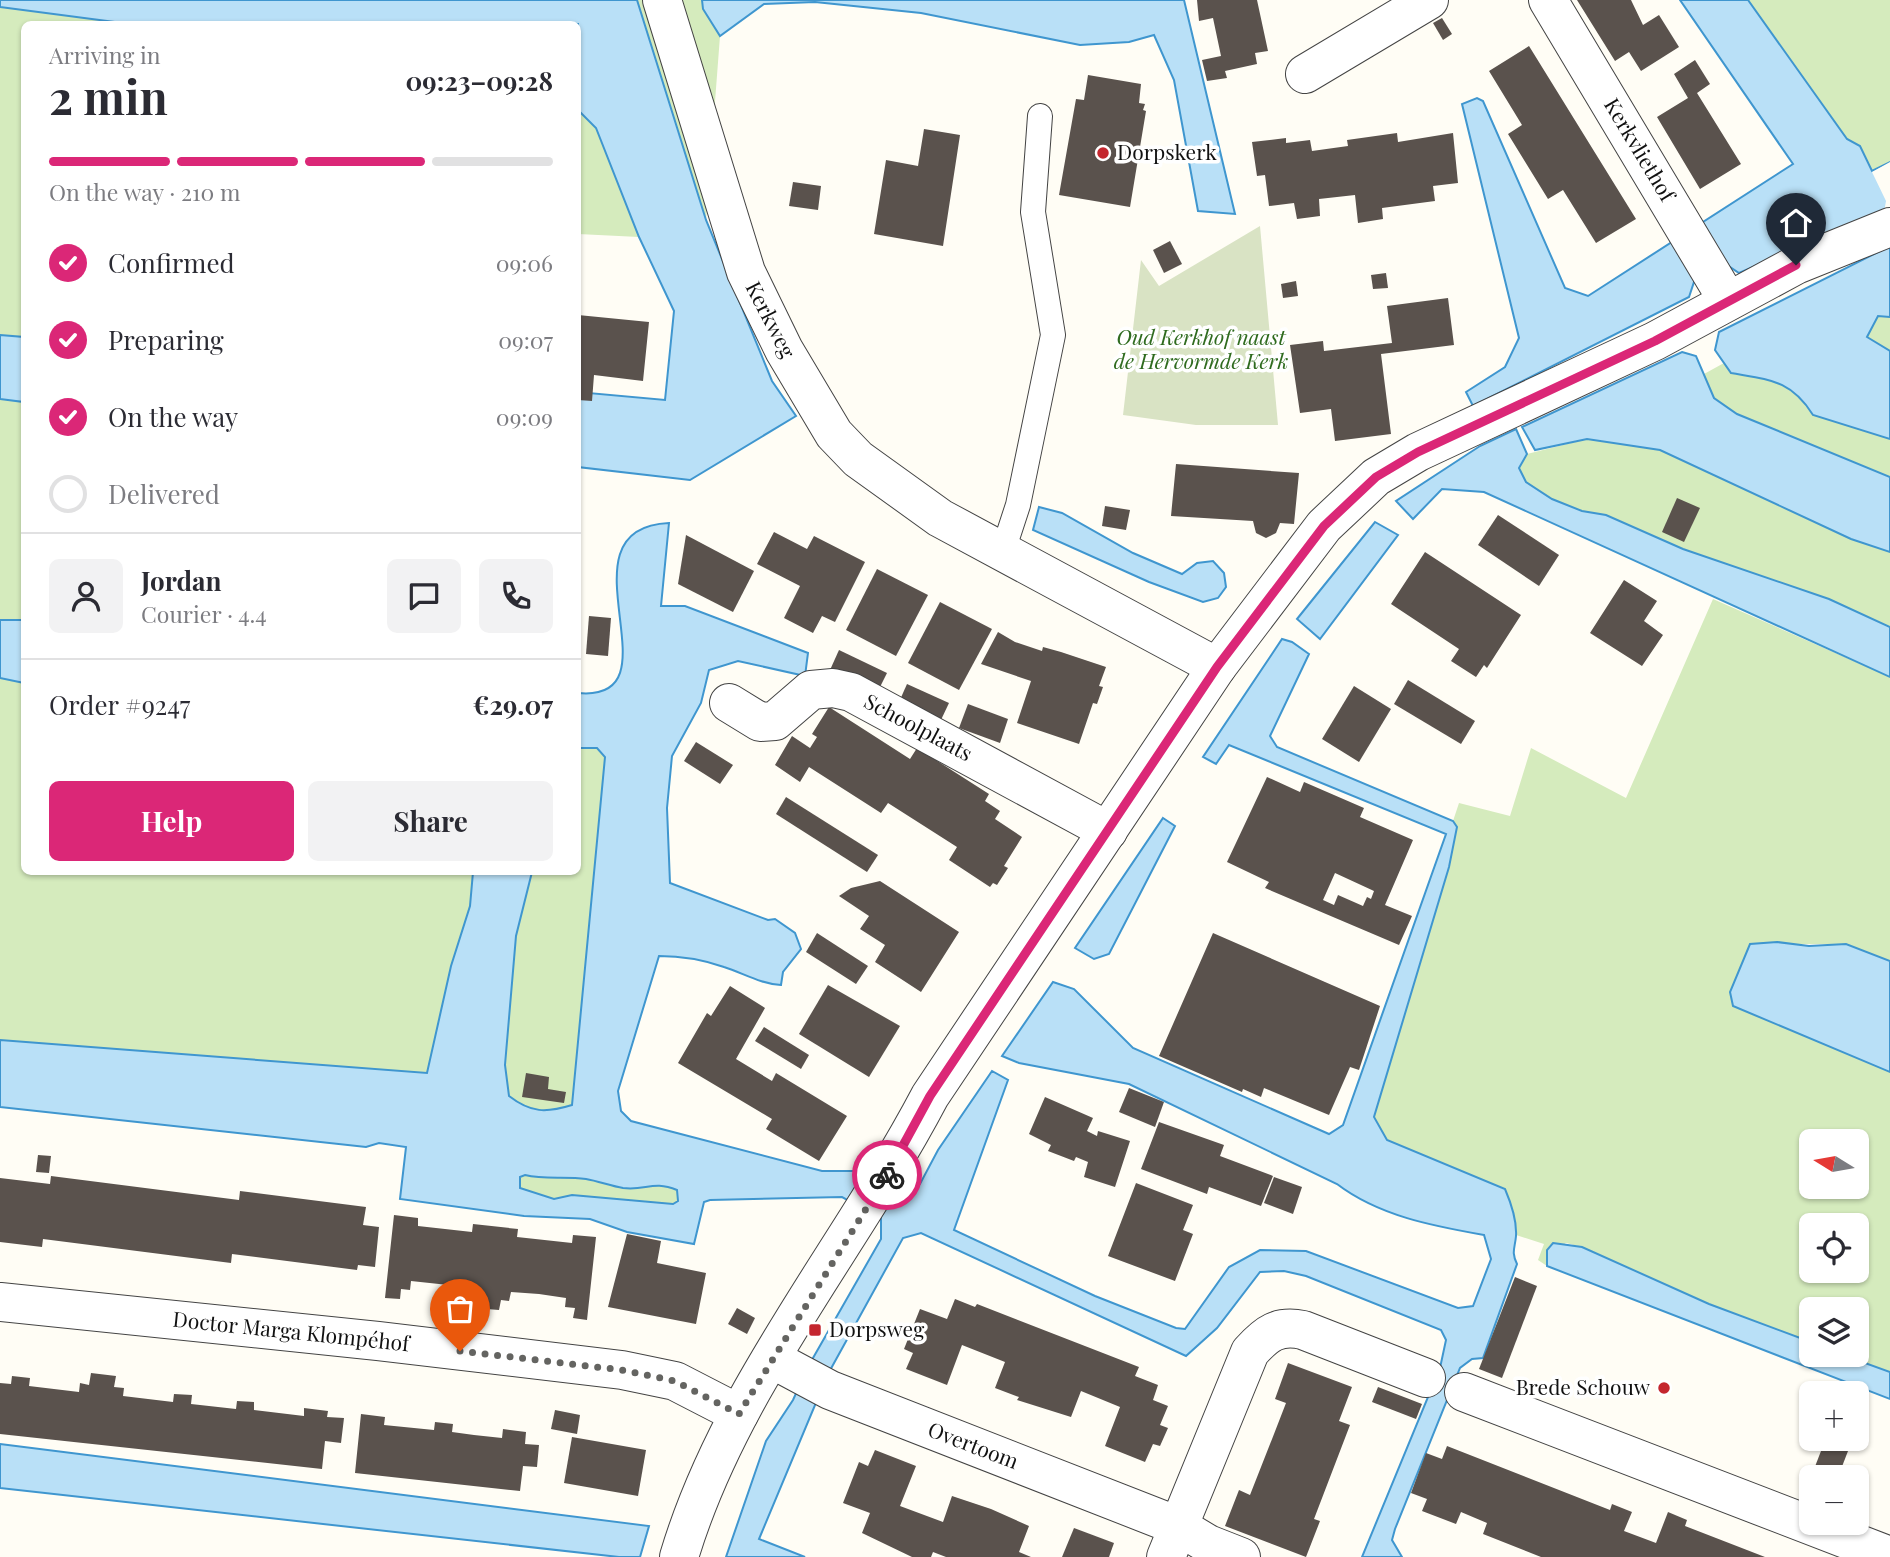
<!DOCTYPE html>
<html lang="en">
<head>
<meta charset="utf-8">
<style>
	:root { --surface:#fff; --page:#f2f2f3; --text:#2b2b33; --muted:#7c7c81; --line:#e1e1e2; --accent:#db2777 }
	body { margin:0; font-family:"Playfair Display",serif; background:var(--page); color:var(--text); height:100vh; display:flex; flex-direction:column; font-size:26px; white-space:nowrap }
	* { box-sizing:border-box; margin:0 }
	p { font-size:23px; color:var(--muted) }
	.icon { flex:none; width:38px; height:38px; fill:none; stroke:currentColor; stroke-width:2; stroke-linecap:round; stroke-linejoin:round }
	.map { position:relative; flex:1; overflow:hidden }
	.panel { position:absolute; left:21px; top:21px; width:560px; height:854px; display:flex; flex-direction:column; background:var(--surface); border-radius:10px; box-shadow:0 2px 5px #0004 }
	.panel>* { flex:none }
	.needle { width:46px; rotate:281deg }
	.controls { position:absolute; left:1799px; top:1129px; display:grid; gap:14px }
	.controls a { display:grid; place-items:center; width:70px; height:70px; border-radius:10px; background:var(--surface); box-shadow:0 2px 5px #0004; font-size:35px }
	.pin { position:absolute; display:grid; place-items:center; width:60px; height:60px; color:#fff; margin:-72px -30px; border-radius:50% 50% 50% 0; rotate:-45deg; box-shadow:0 0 7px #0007 }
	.pin .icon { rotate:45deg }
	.courier { position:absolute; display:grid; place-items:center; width:70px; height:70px; margin:-35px; border:5px solid #db2777; border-radius:50%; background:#fff; color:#222; box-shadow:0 2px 9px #0007 }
	.summary em { font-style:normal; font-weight:700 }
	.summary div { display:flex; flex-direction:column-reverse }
	.summary { display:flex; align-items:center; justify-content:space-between; height:119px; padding:0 28px }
	h1 { font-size:46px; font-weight:700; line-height:52px }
	.bar { display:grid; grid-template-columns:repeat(4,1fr); gap:10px 7px; align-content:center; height:84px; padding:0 28px }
	.bar i { height:9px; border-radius:5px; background:var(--line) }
	.bar .active { background:var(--accent) }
	.bar p { grid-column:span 4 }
	.line { display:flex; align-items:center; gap:18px; padding:0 28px; border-top:2px solid var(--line) }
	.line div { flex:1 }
	.round { display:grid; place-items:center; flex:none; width:74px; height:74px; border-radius:10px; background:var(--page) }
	ol { padding:0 28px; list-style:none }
	li { display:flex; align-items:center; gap:21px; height:77px }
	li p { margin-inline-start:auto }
	li .icon { padding:7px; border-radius:50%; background:var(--accent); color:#fff; stroke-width:4 }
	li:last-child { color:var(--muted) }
	li i { width:38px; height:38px; border:4px solid var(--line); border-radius:50% }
	.primary-button { display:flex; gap:14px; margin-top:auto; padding:14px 28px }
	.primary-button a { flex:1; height:80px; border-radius:10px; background:var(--accent); color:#fff; font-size:28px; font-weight:700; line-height:80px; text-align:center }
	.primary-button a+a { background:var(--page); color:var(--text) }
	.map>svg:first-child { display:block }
	.green { fill:#d5ebbd; fill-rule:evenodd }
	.cemetery { fill:#d9e3c4 }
	.water { fill:#b9e0f7; stroke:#3f96cf; stroke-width:2; fill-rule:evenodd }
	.pier { fill:#fffdf5 }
	.building { fill:#5a524d; fill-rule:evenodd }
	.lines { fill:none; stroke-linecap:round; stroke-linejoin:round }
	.service-casing { stroke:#444; stroke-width:26 }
	.minor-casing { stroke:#444; stroke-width:40 }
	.tertiary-casing { stroke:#444; stroke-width:40 }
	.service { stroke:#fff; stroke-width:24 }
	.minor { stroke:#fff; stroke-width:38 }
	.tertiary { stroke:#fff; stroke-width:38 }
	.done { stroke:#646461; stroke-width:7; stroke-dasharray:0 12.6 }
	.route { stroke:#db2777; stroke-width:9 }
	.poi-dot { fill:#c4262e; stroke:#fff; stroke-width:2.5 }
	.labels { text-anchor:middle; stroke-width:7; stroke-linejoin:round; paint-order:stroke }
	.street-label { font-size:21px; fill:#111; stroke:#fff }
	.poi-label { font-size:21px; fill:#111; stroke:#fff; text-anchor:start }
	.park-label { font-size:21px; font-style:italic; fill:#2f6b1f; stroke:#fff }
</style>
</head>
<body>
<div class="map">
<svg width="1890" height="1557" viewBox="0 0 1890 1557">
	<rect width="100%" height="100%" fill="#fffdf5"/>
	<!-- green -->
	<g class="green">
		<path d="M637,0H702L703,9L720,36L706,220Z"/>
		<path d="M1748,0H1890V162L1872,172L1860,146L1847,139Z"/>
		<path d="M0,7L130,24H24V337L0,335Z"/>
		<path d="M578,110L596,128L639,237L578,234Z"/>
		<path d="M1878,315L1890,317V351L1867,337Z"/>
		<path d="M1724,363L1731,373L1774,381L1799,393L1813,415L1890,439V477L1737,414L1714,398L1704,374Z"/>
		<path d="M0,399L24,402V620H0Z"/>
		<path d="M1587,439L1660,450L1851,539L1890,552V627L1829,599L1683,549L1606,515L1582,511L1552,499L1526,482L1519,468L1527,454Z"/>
		<path d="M1713,599L1890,677V961L1846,944H1750L1730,992L1733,1006L1890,1072V1372L1843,1355L1857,1354V1309H1811V1342L1709,1304L1582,1247L1566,1243L1546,1257L1547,1266L1538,1260L1544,1244L1516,1235L1505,1189L1387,1140L1374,1117L1449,867L1457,827L1453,821L1459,803L1510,816L1531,748L1626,798ZM1811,1141H1857V1186H1811ZM1811,1225H1857V1270H1811Z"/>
		<path d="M0,678L24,683V872H473L470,906L451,966L428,1073L0,1040Z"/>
		<path d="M578,748H597L605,757V776L572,1105C546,1113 531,1113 509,1097L505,1065L516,936L532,872H578Z"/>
		<path d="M525,1175C545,1180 565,1176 585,1179C598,1181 611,1186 623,1188C647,1191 652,1180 677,1190L678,1201L673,1204L572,1195L554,1199L520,1189V1177Z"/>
	</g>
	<!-- cemetery -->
	<path class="cemetery" d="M1260,226L1278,425H1196L1123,415L1141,260L1159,286Z"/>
	<!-- water -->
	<g class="water">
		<path d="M0,0H637L706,220L772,381L796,416L690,480L578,467V392L665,400L674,311L639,237L596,128L578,110V24H130L0,7Z"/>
		<path d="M702,0H1184L1235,214L1198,211L1174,80L1154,35L1129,42L1080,45L921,13L815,2L764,4L720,36L703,9Z"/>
		<path d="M1680,0H1748L1847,139L1860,146L1872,171L1890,162V209L1739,273L1724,263L1695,279L1689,297L1473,406L1466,392L1505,367L1519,338L1462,104L1477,98L1483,101L1565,288L1588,296L1793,164Z"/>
		<path d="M1890,246V317L1878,316L1867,337L1890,351V439L1813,415C1791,380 1770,380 1731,373L1715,350L1719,332Z"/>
		<path d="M0,335L24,337V402L0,399Z"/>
		<path d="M1682,352L1696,356L1714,398L1737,414L1890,477V552L1851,539L1660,450L1587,439L1535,450L1522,427Z"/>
		<path d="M1516,429L1527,454L1519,468L1526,482L1552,499L1582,511L1606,515L1683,549L1829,599L1890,627V677L1484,492L1442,489L1413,519L1396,501L1480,446Z"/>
		<path d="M1039,507L1062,513L1133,553L1182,574L1197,563L1213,561L1224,573L1226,587L1218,598L1203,602L1149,582L1033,530Z"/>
		<path d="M1375,522L1398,535L1320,639L1297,619Z"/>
		<path d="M669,523L661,606H685L808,653L805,676L738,661L709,670L701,703L672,756L667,808L670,883L768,920L775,919L795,933L801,949L783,972L781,985C761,984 743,973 724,967C704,960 680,956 659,956L618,1091L621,1111L631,1121L822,1171H859L896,1191L920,1184L938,1150L992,1071L1008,1080L954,1230L1095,1296L1176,1328L1185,1329L1229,1267L1260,1250L1306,1251L1458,1308L1473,1306L1491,1259L1484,1235C1433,1226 1379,1216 1337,1184L1129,1084L1019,1063L1002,1056L1053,982L1074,989L1133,1048L1329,1134L1343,1125L1446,834L1229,745L1216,764L1203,757L1282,639L1292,642L1309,654L1270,736L1277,747L1453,821L1457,827L1449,867L1374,1117L1387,1140L1505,1189C1511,1203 1517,1220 1516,1236C1515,1248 1511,1252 1517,1264L1483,1358L1472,1359L1460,1368L1395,1529L1392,1540L1402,1557H1362L1440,1368L1446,1340L1441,1330L1306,1276L1284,1271L1260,1272L1217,1328L1186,1356L921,1233L903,1238L828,1374L759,1539L805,1557H726L766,1441L793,1400L809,1365L881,1239V1218L842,1197L710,1200L704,1202L694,1244L627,1232L590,1219L524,1216L400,1199L406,1147L379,1143L366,1147L0,1107V1040L427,1073L451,966L470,906L473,872H532L516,936L505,1065L509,1096C531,1113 546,1113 572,1105L605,757L597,748H578V693C684,703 552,528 669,523ZM525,1175C545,1180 565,1176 586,1179C598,1181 611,1186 623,1188C646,1191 653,1180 677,1190L678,1201L673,1204L572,1195L554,1199L520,1188V1177Z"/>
		<path d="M0,620H24V683L0,678Z"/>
		<path d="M1163,818L1175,826L1109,954L1094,959L1075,948Z"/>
		<path d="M1777,942L1809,946L1846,944L1890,961V1072L1733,1006L1730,992L1750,944Z"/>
		<path d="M1553,1243L1582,1247L1709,1304L1811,1342V1354L1843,1355L1890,1372V1399L1547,1266V1250Z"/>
		<path d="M0,1444L649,1526L640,1557H619L0,1488Z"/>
	</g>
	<!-- pier -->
	<path class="pier" d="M1890,162V209L1884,212L1886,201L1872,172Z"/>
	<!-- building -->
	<g class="building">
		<path d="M1197,0H1257L1268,51L1255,53L1257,64L1225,71L1227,78L1207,81L1202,60L1221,56L1213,18L1199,21Z"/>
		<path d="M1577,0H1631L1643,25L1659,15L1679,47L1641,71L1629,52L1615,61Z"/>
		<path d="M1442,18L1452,34L1443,40L1433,23Z"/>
		<path d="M1529,46L1636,219L1596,243L1563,190L1548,199L1508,134L1522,125L1489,71Z"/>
		<path d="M1695,60L1710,84L1697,93L1741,164L1700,189L1657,117L1688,98L1674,74Z"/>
		<path d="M1088,75L1141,84L1139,103L1145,104L1143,110L1146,111L1130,207L1059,195L1076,99L1084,100Z"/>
		<path d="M924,129L960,135L943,246L874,234L886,160L918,166Z"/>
		<path d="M1397,133L1398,142L1453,133L1458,183L1433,186L1435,201L1382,208L1383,219L1358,223L1355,195L1319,199L1320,216L1297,219L1294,203L1269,206L1265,175L1257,176L1252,142L1286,138V143L1310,140L1312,151L1348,146L1347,140Z"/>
		<path d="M793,182L821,186L818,210L789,206Z"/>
		<path d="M1170,241L1182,264L1164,273L1153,250Z"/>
		<path d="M1386,273L1388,288L1373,289L1371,275Z"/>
		<path d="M1296,281L1298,296L1283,298L1281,284Z"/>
		<path d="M1448,298L1454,345L1381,354L1391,434L1335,441L1331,409L1300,413L1290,345L1323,341L1324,351L1392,343L1387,306Z"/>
		<path d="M578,315L649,322L643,381L594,375L592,401L578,400Z"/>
		<path d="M1176,464L1299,473L1294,524L1280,523L1276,533L1266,538L1256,533L1253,521L1171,516Z"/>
		<path d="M1677,498L1700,508L1684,542L1662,532Z"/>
		<path d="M1105,506L1130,510L1126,530L1102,526Z"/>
		<path d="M1498,515L1559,555L1539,586L1478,545Z"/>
		<path d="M774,532L807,549L814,536L865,562L835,622L822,616L813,633L784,618L800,586L757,564Z"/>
		<path d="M686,535L754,571L733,612L678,584Z"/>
		<path d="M1425,552L1521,615L1487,668L1484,665L1476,677L1451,661L1459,649L1391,604Z"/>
		<path d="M877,569L928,595L896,656L846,630Z"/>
		<path d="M1624,580L1657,601L1644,621L1663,635L1642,666L1590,633Z"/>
		<path d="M940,602L992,629L959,690L908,663Z"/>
		<path d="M589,616L611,618L608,656L586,654Z"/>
		<path d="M998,632L1015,642L1042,651L1043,647L1061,652L1106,667L1099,686L1103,687L1097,704L1093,703L1079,744L1017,723L1031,681L981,664Z"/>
		<path d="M839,650L887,673L877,693L830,670Z"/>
		<path d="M1408,680L1475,721L1461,744L1394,704Z"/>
		<path d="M907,684L949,703L940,722L899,702Z"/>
		<path d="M1354,686L1391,709L1359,762L1322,739Z"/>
		<path d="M968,704L1008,719L1000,743L959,728Z"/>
		<path d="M829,707L910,759L917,748L989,794L985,801L1000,811L995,819L1022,837L1004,866L1008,868L997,885L993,883L990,887L949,860L957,847L888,803L881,813L809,767L800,782L775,765L792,736L810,748L817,737L812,734Z"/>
		<path d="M696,742L733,765L720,784L684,761Z"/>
		<path d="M1267,777L1300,792L1304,782L1364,808L1360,817L1413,840L1385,905L1412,916L1399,945L1265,888L1269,882L1227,862ZM1335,873L1374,891L1371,899L1367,897L1363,906L1338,895L1334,905L1323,900Z"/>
		<path d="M786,797L878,855L867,872L776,814Z"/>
		<path d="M880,881L959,932L921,992L875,962L885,945L860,929L869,916L839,896L851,888Z"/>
		<path d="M817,933L868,966L856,984L806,952Z"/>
		<path d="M1213,933L1380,1006L1359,1070L1350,1067L1329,1115L1264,1088L1261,1097L1243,1089L1242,1092L1159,1056Z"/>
		<path d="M828,985L900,1026L869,1077L799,1034Z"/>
		<path d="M730,986L765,1008L736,1059L772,1081L776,1073L847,1116L819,1161L766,1129L772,1119L678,1063L707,1013L711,1016Z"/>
		<path d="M764,1027L809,1055L801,1069L755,1041Z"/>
		<path d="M526,1073L549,1077L548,1089L566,1092L564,1103L522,1097Z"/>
		<path d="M1129,1088L1164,1102L1155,1127L1119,1112Z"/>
		<path d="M1045,1097L1093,1118L1087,1131L1097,1136L1098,1131L1130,1141L1115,1187L1084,1177L1088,1162L1076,1157L1074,1161L1048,1151L1051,1145L1029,1134Z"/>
		<path d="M1159,1122L1224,1145L1220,1156L1273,1176L1261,1206L1209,1187L1207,1194L1141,1169Z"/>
		<path d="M38,1155L51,1156L49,1173L36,1172Z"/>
		<path d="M51,1176L239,1200L240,1191L366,1207L363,1225L379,1227L375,1267L358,1265L357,1270L232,1254L231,1263L43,1239L42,1247L0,1242V1178L50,1184Z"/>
		<path d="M1274,1177L1302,1187L1293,1214L1264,1203Z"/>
		<path d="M1136,1183L1193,1205L1183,1230L1193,1234L1175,1281L1108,1256Z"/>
		<path d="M394,1215L418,1218V1226L472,1232L473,1224L518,1229L517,1237L572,1243L573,1235L596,1237L587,1320L573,1318L575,1308L565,1307L566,1298L539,1294L511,1292L509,1301L501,1300L499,1310L474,1308L475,1297L466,1296L467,1287L411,1281L410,1290L401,1289L400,1299L385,1298Z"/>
		<path d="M627,1234L661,1241L657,1263L706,1273L696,1324L608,1307Z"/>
		<path d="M1515,1277L1537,1286L1502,1378L1479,1369Z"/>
		<path d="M955,1299L975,1307L977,1304L1139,1367L1135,1376L1158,1385L1153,1400L1168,1406L1160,1425L1168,1428L1160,1446L1153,1444L1145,1462L1105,1446L1120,1407L1081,1391L1071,1417L1017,1400L1019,1397L995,1388L1005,1362L962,1345L947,1385L906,1369L913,1353L904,1349L920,1309L947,1319Z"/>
		<path d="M737,1308L755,1318L747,1334L728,1324Z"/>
		<path d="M1288,1363L1352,1387L1339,1421L1350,1425L1314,1519L1320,1521L1306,1557L1225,1526L1239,1490L1250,1495L1274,1434L1286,1403L1275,1399Z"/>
		<path d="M91,1373L116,1376L114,1387L124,1388L123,1396L173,1402L174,1394L192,1395L191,1404L236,1409L237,1401L254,1402V1410L304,1416V1408L328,1411L327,1417L344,1418L341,1443L325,1441L322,1469L0,1434V1383L11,1384L12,1376L30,1378L29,1386L79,1392L80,1383L89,1385Z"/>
		<path d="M1378,1387L1422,1404L1416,1419L1372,1402Z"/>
		<path d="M555,1410L580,1415L577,1434L551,1429Z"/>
		<path d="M1857,1410L1863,1412L1857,1428Z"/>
		<path d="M361,1414L385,1417L384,1425L434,1430L435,1422L453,1424L452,1432L474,1435L502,1438L503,1429L526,1432L525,1444L539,1445L537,1467L523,1466L520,1491L355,1473Z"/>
		<path d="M572,1437L646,1450L638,1496L564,1483Z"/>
		<path d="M1826,1438H1853L1838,1477H1811Z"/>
		<path d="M1447,1446L1610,1510L1612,1504L1632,1512L1624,1531L1656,1543L1668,1512L1687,1520L1685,1526L1765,1557H1541L1483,1534L1487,1523L1461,1512L1456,1524L1422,1511L1427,1499L1411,1493L1426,1453L1442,1459Z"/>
		<path d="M875,1450L916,1466L900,1506L943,1522L952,1496L991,1509L1029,1526L1019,1552L1031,1557H946L933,1552L931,1557H912L862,1533L870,1513L843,1503L859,1462L868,1466Z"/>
		<path d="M1811,1477V1498L1804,1496Z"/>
		<path d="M1074,1528L1114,1543L1109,1557H1062Z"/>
	</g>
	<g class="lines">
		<defs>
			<path id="service" d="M1002,554L1018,505L1053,335L1033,212L1040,116"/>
			<g id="minor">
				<path d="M1548,0L1728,301"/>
				<path d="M1305,74L1429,0"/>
				<path d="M729,703L760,722L775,721L811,690L833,688L851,692L1108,831"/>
				<path d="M0,1302L378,1341L622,1370L675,1381L739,1414"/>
				<path d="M772,1359L830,1390L1178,1526L1208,1544L1241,1557"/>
				<path d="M1464,1392L1890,1556"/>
				<path d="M1166,1557L1250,1352C1267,1333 1278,1325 1303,1330L1426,1378"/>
			</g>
			<g id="tertiary">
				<path d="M662,0L746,272L784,350L834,434L858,459L940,518L1217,667"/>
				<path d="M679,1557C729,1389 849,1250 930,1096L1217,667L1324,526L1376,477L1418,452L1655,341L1796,265L1890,227"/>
			</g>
		</defs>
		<!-- service casing -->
		<use href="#service" class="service-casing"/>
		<!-- minor casing -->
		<use href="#minor" class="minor-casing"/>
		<!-- tertiary casing -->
		<use href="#tertiary" class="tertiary-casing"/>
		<!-- service -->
		<use href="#service" class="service"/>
		<!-- minor -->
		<use href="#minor" class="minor"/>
		<!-- tertiary -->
		<use href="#tertiary" class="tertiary"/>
	</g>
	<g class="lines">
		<!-- done -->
		<path class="done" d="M460,1351L622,1370L675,1381L739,1414L887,1175"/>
		<!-- route -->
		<path class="route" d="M887,1175L930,1096L1217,667L1324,526L1376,477L1418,452L1655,341L1796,265"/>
	</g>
	<!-- markers -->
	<g class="poi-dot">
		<circle cx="1103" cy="153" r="7"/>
		<rect x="808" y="1323" width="14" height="14" rx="3.5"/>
		<circle cx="1664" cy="1388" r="7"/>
	</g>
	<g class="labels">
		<!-- street labels -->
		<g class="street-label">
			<text transform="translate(1639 150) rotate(59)" y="7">Kerkvliethof</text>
			<text transform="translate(770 320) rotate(63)" y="7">Kerkweg</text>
			<text transform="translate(918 728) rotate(28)" y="7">Schoolplaats</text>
			<text transform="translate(291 1332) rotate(6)" y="7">Doctor Marga Klompéhof</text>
			<text transform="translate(973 1446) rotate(21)" y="7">Overtoom</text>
		</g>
		<!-- poi labels -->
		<g class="poi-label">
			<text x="1117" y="160">Dorpskerk</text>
			<text x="829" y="1337">Dorpsweg</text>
			<text x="1650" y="1395" text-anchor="end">Brede Schouw</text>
		</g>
		<!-- park labels -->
		<g class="park-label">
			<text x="1201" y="345">Oud Kerkhof naast<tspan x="1201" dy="24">de Hervormde Kerk</tspan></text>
		</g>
	</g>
</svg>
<div class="controls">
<a><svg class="needle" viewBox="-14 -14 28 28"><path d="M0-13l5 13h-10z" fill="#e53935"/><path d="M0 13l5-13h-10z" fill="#7c7c81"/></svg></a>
<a><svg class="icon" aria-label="locate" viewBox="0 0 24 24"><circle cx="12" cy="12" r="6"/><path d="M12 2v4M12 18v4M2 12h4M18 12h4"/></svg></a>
<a><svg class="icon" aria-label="layers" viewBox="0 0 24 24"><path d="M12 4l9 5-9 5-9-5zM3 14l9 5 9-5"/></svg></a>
<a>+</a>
<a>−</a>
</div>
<div class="pin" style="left:460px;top:1351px;background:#ea580c"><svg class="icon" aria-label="bag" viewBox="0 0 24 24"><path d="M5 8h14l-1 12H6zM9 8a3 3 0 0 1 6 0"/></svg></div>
<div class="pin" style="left:1796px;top:265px;background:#1f2937"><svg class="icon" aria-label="home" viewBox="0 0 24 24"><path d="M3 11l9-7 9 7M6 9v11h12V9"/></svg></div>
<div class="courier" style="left:887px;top:1175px"><svg class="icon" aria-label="bike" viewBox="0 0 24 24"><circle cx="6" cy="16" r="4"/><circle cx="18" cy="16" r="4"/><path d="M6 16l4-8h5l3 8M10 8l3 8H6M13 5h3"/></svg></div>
<section class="panel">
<div class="summary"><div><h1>2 min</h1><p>Arriving in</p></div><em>09:23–09:28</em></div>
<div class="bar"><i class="active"></i><i class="active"></i><i class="active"></i><i></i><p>On the way · 210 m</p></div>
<ol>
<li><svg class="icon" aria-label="check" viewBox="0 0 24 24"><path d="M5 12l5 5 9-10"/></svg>Confirmed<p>09:06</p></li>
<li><svg class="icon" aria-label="check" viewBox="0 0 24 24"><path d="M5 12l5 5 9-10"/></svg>Preparing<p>09:07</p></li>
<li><svg class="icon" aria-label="check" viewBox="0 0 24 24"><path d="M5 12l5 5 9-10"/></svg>On the way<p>09:09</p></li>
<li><i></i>Delivered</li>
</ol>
<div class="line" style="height:126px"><a class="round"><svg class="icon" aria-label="person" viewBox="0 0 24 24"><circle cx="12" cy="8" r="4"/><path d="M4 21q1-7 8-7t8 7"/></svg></a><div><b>Jordan</b><p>Courier · 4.4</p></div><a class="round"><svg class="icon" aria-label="chat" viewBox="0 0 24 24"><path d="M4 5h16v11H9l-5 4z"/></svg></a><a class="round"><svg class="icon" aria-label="phone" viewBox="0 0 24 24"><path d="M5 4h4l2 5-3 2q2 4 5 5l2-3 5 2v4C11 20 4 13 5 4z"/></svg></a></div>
<div class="line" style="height:91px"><div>Order #9247</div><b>€29.07</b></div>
<div class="primary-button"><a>Help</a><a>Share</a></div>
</section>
</div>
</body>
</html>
